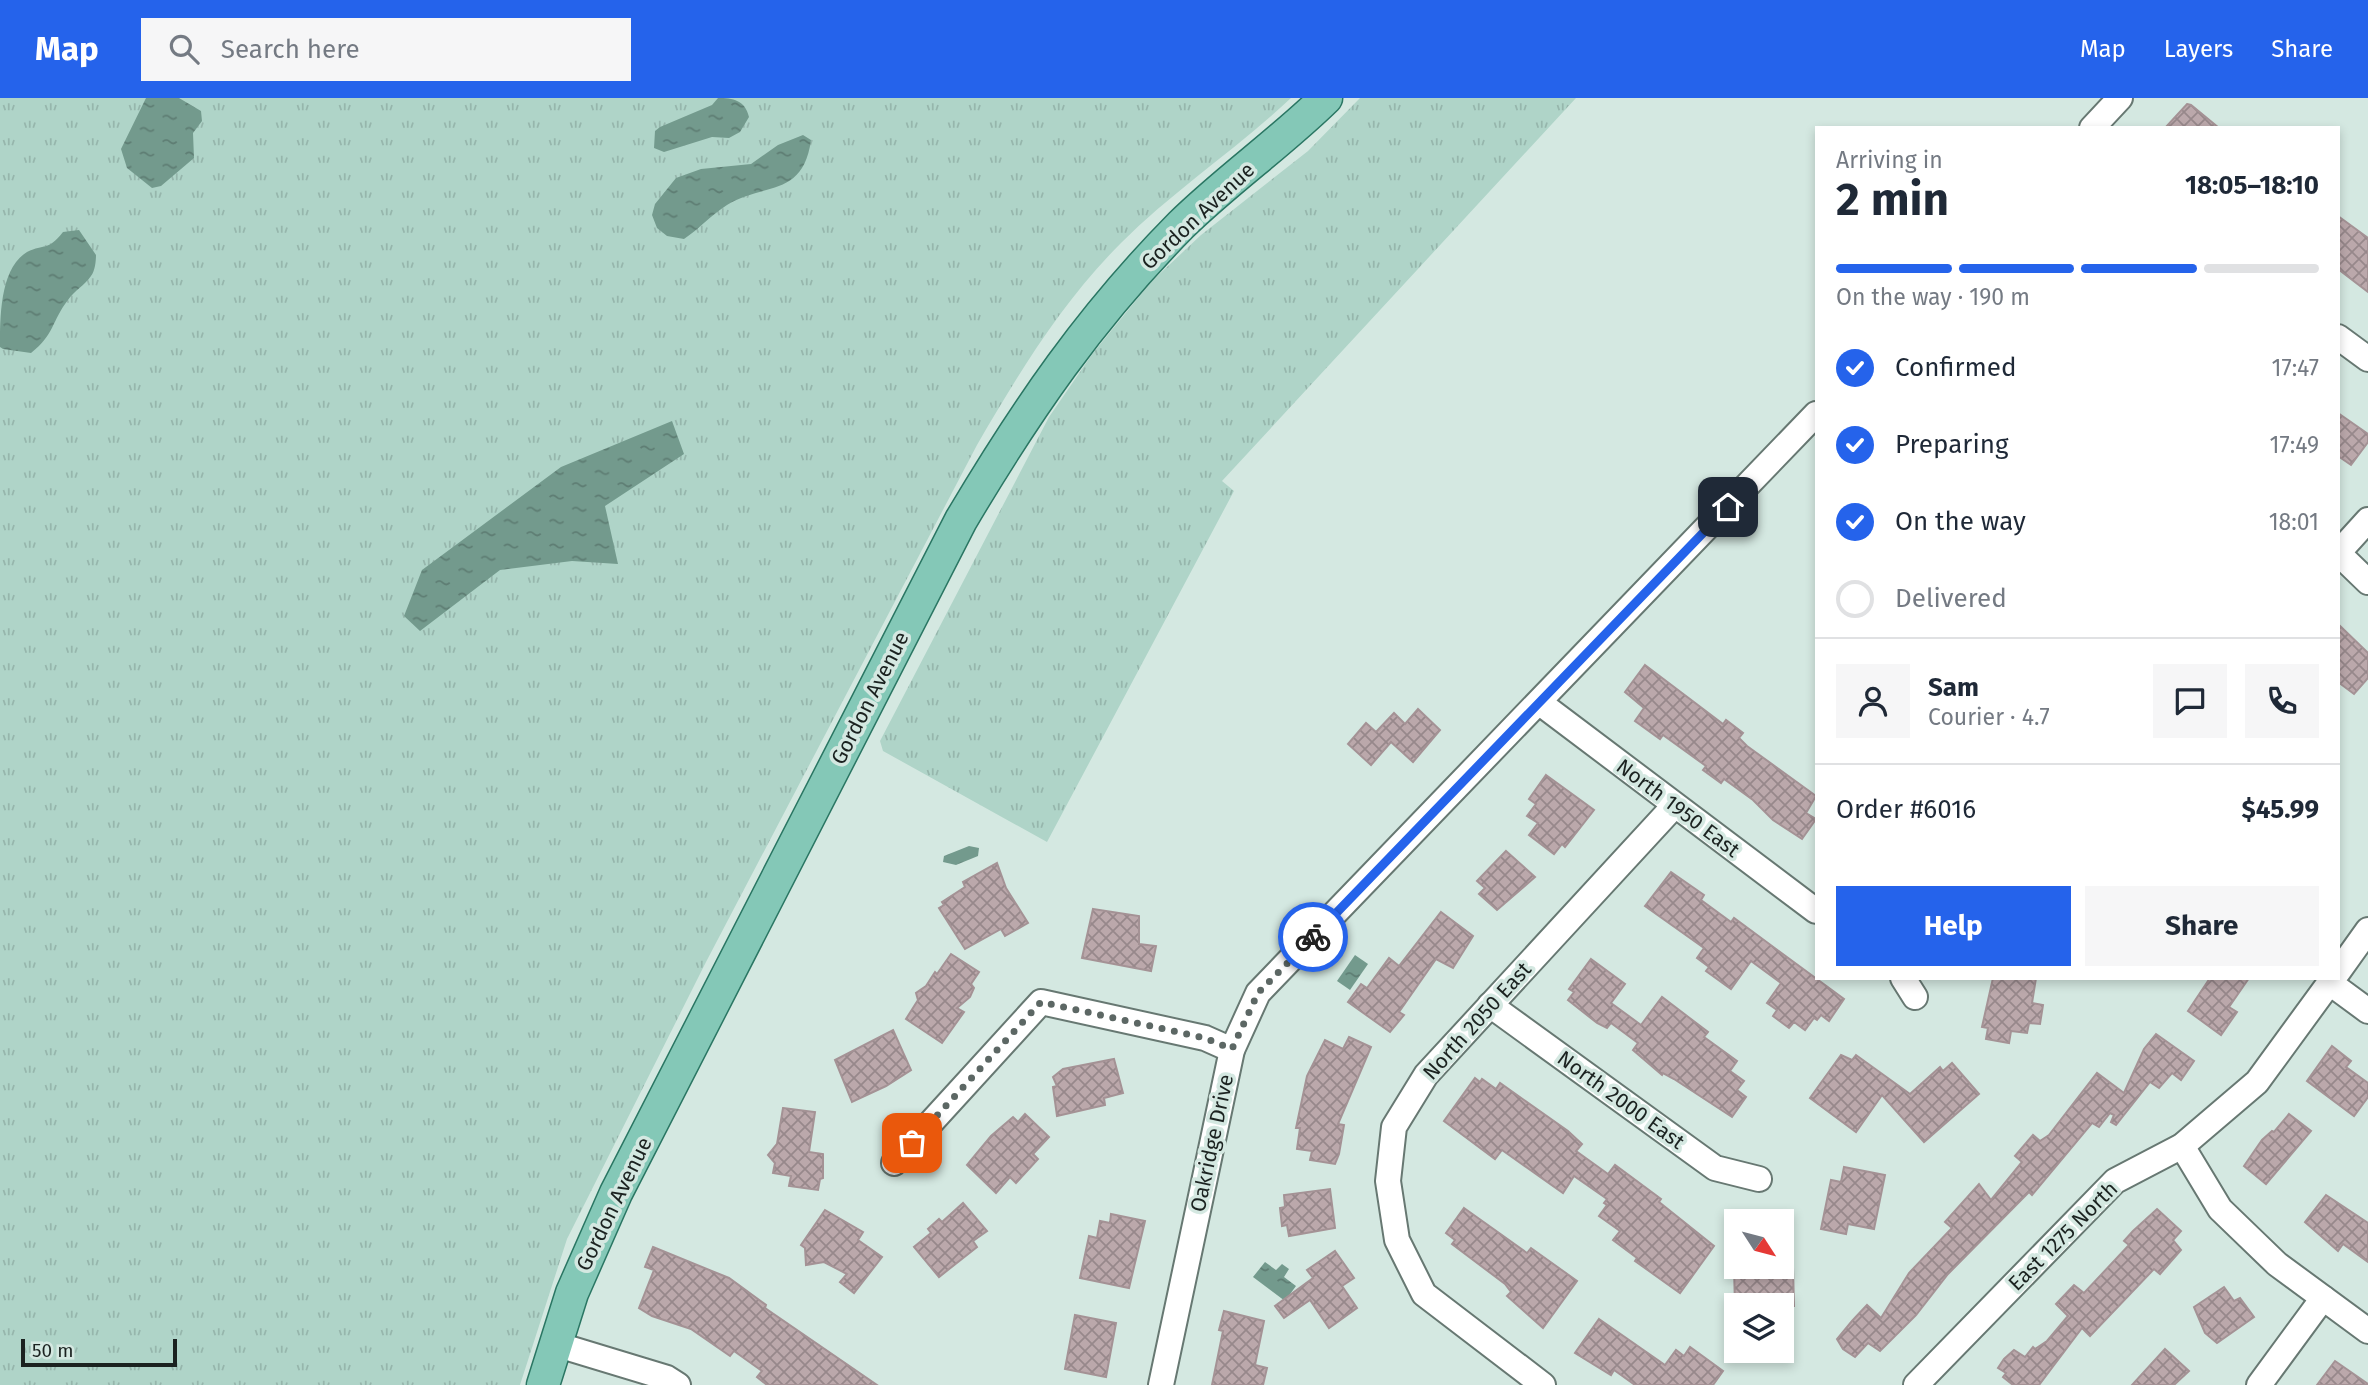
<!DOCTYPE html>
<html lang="en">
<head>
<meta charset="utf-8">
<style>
	:root { --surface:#fff; --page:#f6f6f7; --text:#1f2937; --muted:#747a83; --line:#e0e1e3; --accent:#2563eb }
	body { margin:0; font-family:"Fira Sans",sans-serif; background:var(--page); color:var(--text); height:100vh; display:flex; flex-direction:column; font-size:26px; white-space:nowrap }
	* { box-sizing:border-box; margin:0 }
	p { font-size:23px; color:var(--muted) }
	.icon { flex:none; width:38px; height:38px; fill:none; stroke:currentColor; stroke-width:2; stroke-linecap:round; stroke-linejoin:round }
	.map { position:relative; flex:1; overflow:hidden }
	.side { position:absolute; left:1815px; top:28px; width:525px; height:854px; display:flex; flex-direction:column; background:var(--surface); border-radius:0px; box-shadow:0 4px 10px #0003 }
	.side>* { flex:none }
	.needle { width:46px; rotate:126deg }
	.buttons { position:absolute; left:1724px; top:1111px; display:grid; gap:14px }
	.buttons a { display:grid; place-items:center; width:70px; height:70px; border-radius:0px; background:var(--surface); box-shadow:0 4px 10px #0003; font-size:35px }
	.scale { position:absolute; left:21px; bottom:18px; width:156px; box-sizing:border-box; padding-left:7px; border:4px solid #1b2220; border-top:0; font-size:19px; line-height:24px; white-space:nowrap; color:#1b2220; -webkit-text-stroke:5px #d4e8e1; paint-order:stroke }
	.pin { position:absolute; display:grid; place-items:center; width:60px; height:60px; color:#fff; margin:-30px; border-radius:14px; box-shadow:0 4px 10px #0006 }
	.courier { position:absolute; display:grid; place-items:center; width:70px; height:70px; margin:-35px; border:5px solid #2563eb; border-radius:50%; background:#fff; color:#222; box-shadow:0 2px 9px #0007 }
	.overview em { font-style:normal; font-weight:700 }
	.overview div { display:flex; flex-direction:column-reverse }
	.overview { display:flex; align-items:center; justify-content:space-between; height:119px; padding:0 21px }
	h1 { font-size:46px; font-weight:700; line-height:52px }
	.bar { display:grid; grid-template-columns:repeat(4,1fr); gap:10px 7px; align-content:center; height:84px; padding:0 21px }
	.bar i { height:9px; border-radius:5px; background:var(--line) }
	.bar .active { background:var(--accent) }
	.bar p { grid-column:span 4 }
	.line { display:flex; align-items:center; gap:18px; padding:0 21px; border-top:2px solid var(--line) }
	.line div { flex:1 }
	.round { display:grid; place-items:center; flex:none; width:74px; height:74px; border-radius:0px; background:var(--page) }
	ol { padding:0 21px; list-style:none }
	li { display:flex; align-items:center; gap:21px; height:77px }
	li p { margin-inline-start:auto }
	li .icon { padding:7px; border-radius:50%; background:var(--accent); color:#fff; stroke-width:4 }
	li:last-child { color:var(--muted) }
	li i { width:38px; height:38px; border:4px solid var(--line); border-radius:50% }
	.cta { display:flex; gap:14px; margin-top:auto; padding:14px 21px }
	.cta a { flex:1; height:80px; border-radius:0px; background:var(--accent); color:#fff; font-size:28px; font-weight:700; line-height:80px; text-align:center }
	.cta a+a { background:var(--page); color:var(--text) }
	header { display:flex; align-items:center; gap:42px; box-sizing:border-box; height:98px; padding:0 35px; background:var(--accent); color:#fff }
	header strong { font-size:33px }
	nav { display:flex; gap:38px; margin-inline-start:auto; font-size:24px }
	.search { width:490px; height:63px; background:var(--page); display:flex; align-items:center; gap:18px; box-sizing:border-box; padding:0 24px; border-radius:0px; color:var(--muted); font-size:26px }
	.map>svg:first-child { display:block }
	.grass { fill:url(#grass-tufts) }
	.water { fill:url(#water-ripples) }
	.building { fill:url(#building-cross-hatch); stroke:#a49295; stroke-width:2 }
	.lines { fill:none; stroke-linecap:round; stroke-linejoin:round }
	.minor-casing { stroke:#677872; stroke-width:28 }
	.major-casing { stroke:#2a7663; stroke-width:35 }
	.minor { stroke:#fff; stroke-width:24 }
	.major { stroke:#84c8b7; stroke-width:32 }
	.done { stroke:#5c6764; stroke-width:7; stroke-dasharray:0 12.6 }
	.route { stroke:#2563eb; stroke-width:9 }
	.labels { text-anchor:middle; stroke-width:7; stroke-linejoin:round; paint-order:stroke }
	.street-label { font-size:21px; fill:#1b2220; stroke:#d4e8e1 }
</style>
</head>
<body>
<header>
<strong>Map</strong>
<div class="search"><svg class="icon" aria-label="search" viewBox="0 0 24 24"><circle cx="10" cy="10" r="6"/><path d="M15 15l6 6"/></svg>Search here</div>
<nav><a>Map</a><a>Layers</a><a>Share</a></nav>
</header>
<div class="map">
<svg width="2368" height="1287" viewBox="0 0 2368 1287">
	<defs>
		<pattern id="grass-tufts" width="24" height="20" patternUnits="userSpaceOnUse" patternTransform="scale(1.75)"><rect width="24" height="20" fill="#afd4c8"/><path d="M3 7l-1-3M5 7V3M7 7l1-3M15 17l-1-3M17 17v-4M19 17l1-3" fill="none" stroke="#96b6ac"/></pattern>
		<pattern id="water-ripples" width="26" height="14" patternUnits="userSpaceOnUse" patternTransform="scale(1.75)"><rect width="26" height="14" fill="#739a8d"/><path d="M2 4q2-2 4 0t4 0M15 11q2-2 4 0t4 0" fill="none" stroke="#5e7d73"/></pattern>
		<pattern id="building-cross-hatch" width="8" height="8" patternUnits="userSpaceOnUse" patternTransform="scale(1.75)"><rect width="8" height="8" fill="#bba8ab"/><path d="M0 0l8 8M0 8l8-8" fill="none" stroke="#97888b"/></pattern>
	</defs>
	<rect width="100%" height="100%" fill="#d4e8e1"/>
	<!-- grass -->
	<g class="grass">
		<path d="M0,0H1291C1237,51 1174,92 1121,145C1061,205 1019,275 977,347L706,864L567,1141L520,1287H0Z"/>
		<path d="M1360,0H1576L1222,383L1234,393L1047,744L883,653L880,643L1049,319L1093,255L1151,184L1201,137L1308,53Z"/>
	</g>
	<!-- water -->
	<g class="water">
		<path d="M146,0H179L201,13L202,23L193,35L194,60L161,88L152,90L127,70L121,51Z"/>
		<path d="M718,0C733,0 745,2 749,19L740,34L729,40L712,39L664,54L654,50L655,33L660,29L712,7Z"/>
		<path d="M803,37L811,42C803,100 764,84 727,107C711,117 699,131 684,141L667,138L657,130L652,117L655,106L676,80L701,71L751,66L778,47Z"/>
		<path d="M79,132L96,157C96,163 95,173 91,178C85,187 74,193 68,202C51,224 55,236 31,255L3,251L0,249C0,219 0,170 27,154C45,145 47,154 63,134Z"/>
		<path d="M672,323L684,356L605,408L618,466L572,463L500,472L420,533L404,518L422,472L561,369Z"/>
		<path d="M969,748L979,750L978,758L956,767L943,764L944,758Z"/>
		<path d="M1355,857L1368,866L1350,892L1337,883Z"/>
		<path d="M1265,1164L1276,1172L1282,1166L1289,1171L1284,1179L1296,1188L1285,1203L1253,1179Z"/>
	</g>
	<!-- building -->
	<g class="building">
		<path d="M2187,6L2191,7L2219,30H2165Z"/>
		<path d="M2338,118L2368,140V194L2338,171Z"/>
		<path d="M2338,315L2368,336V344L2351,367L2338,358Z"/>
		<path d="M2338,526L2368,555V580L2354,596L2338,584Z"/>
		<path d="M1645,567L1723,626L1726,622L1743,635L1739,640L1747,648L1816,698L1806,715L1816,721L1802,741L1773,722L1753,702L1724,681L1721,685L1703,672L1706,668L1663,637L1660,641L1635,623L1644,610L1625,594Z"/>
		<path d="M1418,611L1440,632L1413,664L1391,644L1371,667L1348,646L1366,625L1376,634L1394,615L1405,626Z"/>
		<path d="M1546,677L1594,712L1565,749L1562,746L1554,756L1529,737L1538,725L1527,718L1536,706L1529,701Z"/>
		<path d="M1506,753L1535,779L1497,812L1479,796L1485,790L1477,783Z"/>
		<path d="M997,765L1006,790L1028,825L1005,838L1001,831L965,851L939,810L944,807L942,804L965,789L963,784Z"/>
		<path d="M1671,774L1704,797L1701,802L1731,824L1734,820L1844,901L1829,923L1821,917L1817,922L1814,920L1805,932L1794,924L1789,930L1773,918L1777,912L1767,905L1781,885L1751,863L1731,891L1706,873L1709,869L1697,860L1704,850L1645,808Z"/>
		<path d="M1093,811L1139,818V846L1156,848L1151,873L1082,860Z"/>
		<path d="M1441,814L1473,838L1453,870L1436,861L1399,914L1404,917L1390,934L1348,904L1361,886L1367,890L1389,860L1399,868Z"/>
		<path d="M951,856L979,874L971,886L974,890L970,899L957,910L964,914L942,945L906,921L918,902L916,895L926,888L935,874L937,876Z"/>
		<path d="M1591,861L1625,886L1611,905L1641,927L1662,899L1708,934L1704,939L1737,963L1730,973L1744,983L1737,992L1746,999L1732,1019L1674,981L1663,975L1662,977L1633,952L1638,945L1611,925L1607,930L1597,925L1568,902L1574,894L1569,891Z"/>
		<path d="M1993,880H2036L2032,905L2043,907L2040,926L2029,925L2027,935L2011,933L2009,945L1986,941L1988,930L1982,929Z"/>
		<path d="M2210,880H2249L2229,909L2237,914L2221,937L2188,913Z"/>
		<path d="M893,932L911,972L886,988L852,1004L835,962Z"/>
		<path d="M2156,936L2194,963L2181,982L2172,975L2159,990L2150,984L2116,1027L2111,1024L2114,1017L2110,1015L2099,1029L2092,1025L2032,1097L2029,1094L1948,1176L1916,1217L1880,1253L1868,1245L1855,1259L1843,1251L1837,1241L1852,1223L1867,1207L1881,1220L1909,1175L1952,1130L1945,1124L1979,1086L1991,1102L2022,1064L2015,1058L2033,1037L2040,1043L2049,1037L2097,975L2124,995L2144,951Z"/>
		<path d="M1349,939L1371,949L1338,1026L1344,1027L1339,1056L1335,1066L1310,1062L1312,1053L1297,1051L1300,1030H1296L1307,978L1325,942L1343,951Z"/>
		<path d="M2332,948L2351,963L2346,969L2368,985V999L2354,1018L2307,983Z"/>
		<path d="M1841,957L1852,962L1856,957L1910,996L1940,969L1943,973L1952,965L1979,996L1924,1044L1882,997L1856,1034L1810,1000Z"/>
		<path d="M1114,961L1123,995L1104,1000L1105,1007L1057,1018L1053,989L1057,988L1053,979L1063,971Z"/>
		<path d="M1475,980L1480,984L1482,981L1496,991L1500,985L1568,1033L1582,1046L1576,1053L1608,1076L1615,1067L1661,1101L1659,1104L1714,1148L1680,1195L1635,1163L1637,1160L1613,1142L1620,1133L1599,1118L1607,1107L1604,1105L1607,1101L1574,1078L1563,1095L1502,1052L1495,1061L1444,1023Z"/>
		<path d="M783,1010L815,1014L809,1054L823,1056V1080L820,1081L818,1092L789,1088L791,1078L773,1075L775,1065L768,1057L777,1046Z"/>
		<path d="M1025,1016L1049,1039L1033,1056L1038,1061L1016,1085L1010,1079L996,1095L967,1067L991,1038L1013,1019L1018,1024Z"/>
		<path d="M2289,1016L2311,1033L2266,1086L2244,1068L2262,1042L2272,1033L2274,1034Z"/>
		<path d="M1844,1069L1885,1077L1874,1131L1848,1126L1846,1136L1821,1131L1831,1082L1841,1084Z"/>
		<path d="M1330,1091L1335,1130L1289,1138L1287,1127L1282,1128L1280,1110L1285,1109L1284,1097Z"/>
		<path d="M2326,1097L2368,1125V1164L2343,1146L2338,1153L2305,1124Z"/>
		<path d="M963,1105L987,1133L973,1143L977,1149L939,1179L914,1149L931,1135L928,1131L939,1121L942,1124Z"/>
		<path d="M1464,1110L1527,1155L1531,1150L1577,1183L1543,1230L1507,1198L1511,1194L1505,1186L1452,1146L1455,1142L1446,1135Z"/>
		<path d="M2157,1111L2181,1133L2173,1142L2181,1152L2160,1176L2154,1171L2090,1238L2082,1230L2039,1287H2013L2003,1279L2006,1275L1998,1270L2004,1261L2014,1252L2025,1259L2033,1249L2035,1251L2047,1243L2068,1218L2056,1206L2074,1187L2084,1195L2129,1147L2124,1143L2133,1133Z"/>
		<path d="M825,1112L863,1134L858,1142L882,1159L854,1195L840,1184L847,1176L824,1164L806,1167L805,1150L801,1147Z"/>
		<path d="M1111,1116L1145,1123L1129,1190L1080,1180L1089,1138L1097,1140L1100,1123L1110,1125Z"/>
		<path d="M653,1149L729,1180L766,1207L765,1210L877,1287H767L757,1279L762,1273L734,1253L730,1258L691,1231L652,1218L639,1210L654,1172L645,1169Z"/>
		<path d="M1335,1153L1354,1180L1342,1188L1357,1210L1329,1230L1310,1202L1284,1220L1275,1208L1313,1180L1307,1172Z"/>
		<path d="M1734,1169H1793L1794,1208H1735Z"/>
		<path d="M2224,1189L2234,1203L2240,1200L2254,1219L2217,1245L2205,1235L2194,1209Z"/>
		<path d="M1224,1213L1264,1223L1255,1267L1267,1270L1263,1287H1212L1223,1233L1219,1232Z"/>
		<path d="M1075,1217L1116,1225L1106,1279L1065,1271Z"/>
		<path d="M1599,1221L1665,1267L1676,1252L1684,1258L1690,1249L1723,1273L1713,1287H1635L1614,1272L1611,1277L1575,1255Z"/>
		<path d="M2165,1251L2189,1273L2174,1287H2132Z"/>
		<path d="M2335,1263L2368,1286V1287H2317Z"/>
	</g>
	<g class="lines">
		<defs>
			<g id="minor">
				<path d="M2092,30L2120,0"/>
				<path d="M2338,239L2368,261"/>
				<path d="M2338,455L2368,422"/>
				<path d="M2338,455L2368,484"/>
				<path d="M1540,605L1816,813"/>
				<path d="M2338,874L2368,832"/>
				<path d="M1903,880L1915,899"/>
				<path d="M2330,885L2368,913"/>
				<path d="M1490,907L1715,1070L1759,1081"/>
				<path d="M2182,1048L2220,1111L2277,1166L2368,1233"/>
				<path d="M894,1065L1041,904L1205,940L1232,952"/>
				<path d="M555,1246L667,1280L678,1287"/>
				<path d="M1161,1287L1232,952L1258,895L1816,316"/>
				<path d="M1543,1287L1424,1196L1397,1142L1388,1083L1394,1029L1426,977L1674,708"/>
				<path d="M1916,1287L2115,1083L2182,1048L2257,984L2333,880"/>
				<path d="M2259,1287L2323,1200"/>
			</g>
			<path id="major" d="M543,1287L572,1195L616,1095L961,422C1027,311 1090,219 1181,127C1227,82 1280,45 1326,0"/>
		</defs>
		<!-- minor casing -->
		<use href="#minor" class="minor-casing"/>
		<!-- major casing -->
		<use href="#major" class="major-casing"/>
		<!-- minor -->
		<use href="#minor" class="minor"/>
		<!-- major -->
		<use href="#major" class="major"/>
	</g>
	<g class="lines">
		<!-- done -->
		<path class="done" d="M912,1045L1041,904L1205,940L1232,951L1258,895L1313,839"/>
		<!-- route -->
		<path class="route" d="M1313,839L1728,409"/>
	</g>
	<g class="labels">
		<!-- street labels -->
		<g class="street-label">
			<text transform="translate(1198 118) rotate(-43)" y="7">Gordon Avenue</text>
			<text transform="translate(870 600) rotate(-63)" y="7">Gordon Avenue</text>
			<text transform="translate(1678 710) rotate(37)" y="7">North 1950 East</text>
			<text transform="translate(1477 923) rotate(-48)" y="7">North 2050 East</text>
			<text transform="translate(1621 1002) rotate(36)" y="7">North 2000 East</text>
			<text transform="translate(1212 1045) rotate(-78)" y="7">Oakridge Drive</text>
			<text transform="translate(614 1106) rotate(-64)" y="7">Gordon Avenue</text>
			<text transform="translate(2063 1138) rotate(-45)" y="7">East 1275 North</text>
		</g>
	</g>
</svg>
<div class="buttons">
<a><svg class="needle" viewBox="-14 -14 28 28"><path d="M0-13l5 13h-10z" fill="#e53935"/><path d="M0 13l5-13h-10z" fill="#747a83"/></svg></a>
<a><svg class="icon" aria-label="layers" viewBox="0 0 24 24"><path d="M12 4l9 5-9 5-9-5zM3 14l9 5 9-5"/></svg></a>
</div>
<div class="scale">50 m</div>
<div class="pin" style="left:912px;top:1045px;background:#ea580c"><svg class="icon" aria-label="bag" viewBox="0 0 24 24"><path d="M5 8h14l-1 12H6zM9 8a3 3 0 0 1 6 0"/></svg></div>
<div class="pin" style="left:1728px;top:409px;background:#1f2937"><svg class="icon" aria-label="home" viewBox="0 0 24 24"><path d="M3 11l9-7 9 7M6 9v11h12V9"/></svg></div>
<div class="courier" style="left:1313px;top:839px"><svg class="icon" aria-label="bike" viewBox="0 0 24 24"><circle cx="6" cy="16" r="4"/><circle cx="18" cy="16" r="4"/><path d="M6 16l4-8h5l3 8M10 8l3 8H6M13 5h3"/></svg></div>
<section class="side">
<div class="overview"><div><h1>2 min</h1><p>Arriving in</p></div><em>18:05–18:10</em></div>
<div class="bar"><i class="active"></i><i class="active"></i><i class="active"></i><i></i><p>On the way · 190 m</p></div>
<ol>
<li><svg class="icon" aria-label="check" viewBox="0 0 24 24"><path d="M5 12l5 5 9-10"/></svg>Confirmed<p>17:47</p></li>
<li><svg class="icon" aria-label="check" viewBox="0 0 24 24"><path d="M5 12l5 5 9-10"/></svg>Preparing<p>17:49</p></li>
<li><svg class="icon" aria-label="check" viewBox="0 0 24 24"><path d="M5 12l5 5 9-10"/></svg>On the way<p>18:01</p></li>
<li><i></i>Delivered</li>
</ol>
<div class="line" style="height:126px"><a class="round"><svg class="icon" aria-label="person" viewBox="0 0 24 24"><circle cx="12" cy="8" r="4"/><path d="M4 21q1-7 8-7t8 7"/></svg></a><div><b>Sam</b><p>Courier · 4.7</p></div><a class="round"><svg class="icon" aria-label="chat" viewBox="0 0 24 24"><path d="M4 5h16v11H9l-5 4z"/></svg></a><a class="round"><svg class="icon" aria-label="phone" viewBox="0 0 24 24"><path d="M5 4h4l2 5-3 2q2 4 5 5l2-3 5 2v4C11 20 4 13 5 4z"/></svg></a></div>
<div class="line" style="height:91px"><div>Order #6016</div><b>$45.99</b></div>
<div class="cta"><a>Help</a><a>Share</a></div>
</section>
</div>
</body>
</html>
